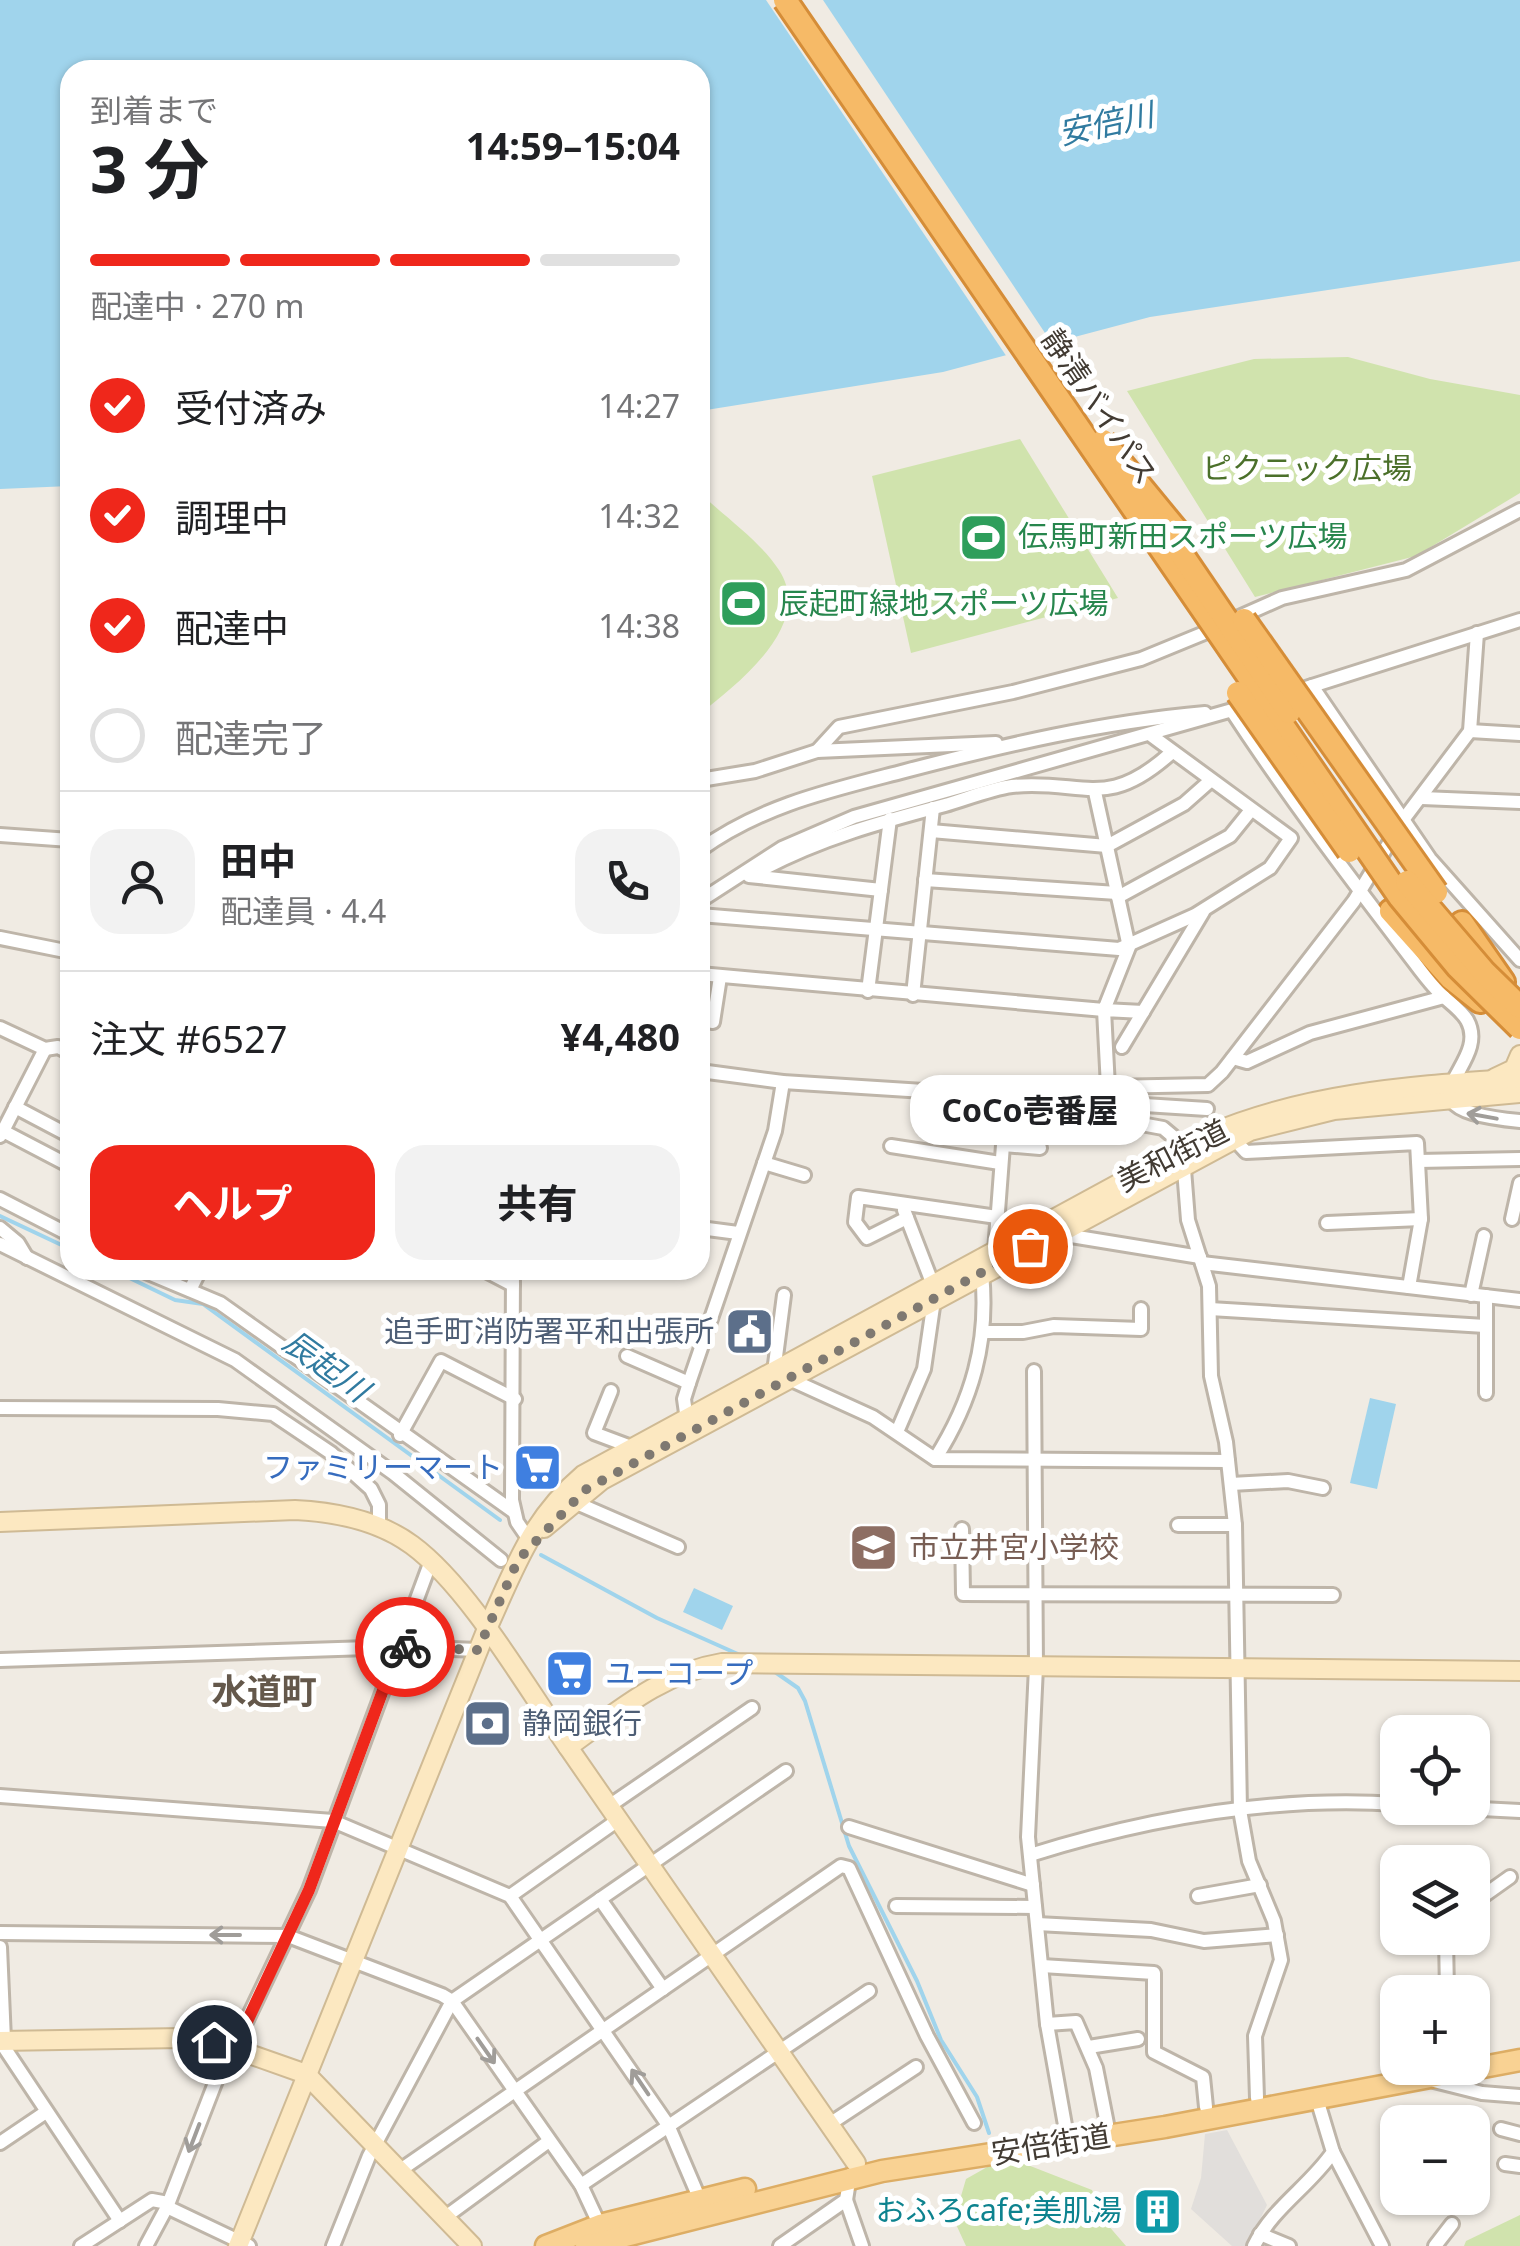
<!DOCTYPE html>
<html lang="ja">
<head>
<meta charset="utf-8">
<style>
	:root { --surface:#fff; --page:#f2f2f2; --text:#202124; --muted:#757577; --line:#e0e0e0; --accent:#ef271b }
	body { margin:0; font-family:"Noto Sans","Noto Sans JP",sans-serif; background:var(--page); color:var(--text); height:100vh; display:flex; flex-direction:column; font-size:38px; white-space:nowrap }
	* { box-sizing:border-box; margin:0 }
	p { font-size:32px; color:var(--muted) }
	.icon { flex:none; width:55px; height:55px; fill:none; stroke:currentColor; stroke-width:2; stroke-linecap:round; stroke-linejoin:round }
	.map { position:relative; flex:1; overflow:hidden }
	.panel { position:absolute; left:60px; top:60px; width:650px; height:1220px; display:flex; flex-direction:column; background:var(--surface); border-radius:30px; box-shadow:0 2px 8px #0004 }
	.panel>* { flex:none }
	.buttons { position:absolute; left:1380px; top:1715px; display:grid; gap:20px }
	.buttons a { display:grid; place-items:center; width:110px; height:110px; border-radius:20px; background:var(--surface); box-shadow:0 2px 8px #0004; font-size:50px }
	.pin { position:absolute; display:grid; place-items:center; width:85px; height:85px; color:#fff; margin:-42px; border:5px solid #fff; border-radius:50%; box-shadow:0 2px 10px #0007 }
	.courier { position:absolute; display:grid; place-items:center; width:100px; height:100px; margin:-50px; border:8px solid #ef271b; border-radius:50%; background:#fff; color:#222; box-shadow:0 2px 12px #0007 }
	.bubble { position:absolute; height:70px; border-radius:30px; background:var(--surface); box-shadow:0 2px 8px #0004; font-size:32px; font-weight:700; line-height:70px; text-align:center }
	.summary em { font-style:normal; font-weight:700 }
	.summary div { display:flex; flex-direction:column-reverse }
	.summary { display:flex; align-items:center; justify-content:space-between; height:170px; padding:0 30px }
	h1 { font-size:65px; font-weight:700; line-height:75px }
	.bar { display:grid; grid-template-columns:repeat(4,1fr); gap:15px 10px; align-content:center; height:120px; padding:0 30px }
	.bar i { height:12px; border-radius:8px; background:var(--line) }
	.bar .active { background:var(--accent) }
	.bar p { grid-column:span 4 }
	.line { display:flex; align-items:center; gap:25px; padding:0 30px; border-top:2px solid var(--line) }
	.line div { flex:1 }
	.round { display:grid; place-items:center; flex:none; width:105px; height:105px; border-radius:30px; background:var(--page) }
	ol { padding:0 30px; list-style:none }
	li { display:flex; align-items:center; gap:30px; height:110px }
	li p { margin-inline-start:auto }
	li .icon { padding:10px; border-radius:50%; background:var(--accent); color:#fff; stroke-width:4 }
	li:last-child { color:var(--muted) }
	li i { width:55px; height:55px; border:5px solid var(--line); border-radius:50% }
	.cta { display:flex; gap:20px; margin-top:auto; padding:20px 30px }
	.cta a { flex:1; height:115px; border-radius:30px; background:var(--accent); color:#fff; font-size:40px; font-weight:700; line-height:115px; text-align:center }
	.cta a+a { background:var(--page); color:var(--text) }
	.map>svg:first-child { display:block }
	.green { fill:#d0e3ad }
	.parking { fill:#e1dedb }
	.water { fill:#a0d4ec }
	.pier { fill:#f0ebe3 }
	.lines { fill:none; stroke-linecap:round; stroke-linejoin:round }
	.stream { stroke:#a0d4ec; stroke-width:4 }
	.street-casing { stroke:#beb5a9; stroke-width:18 }
	.secondary-casing { stroke:#cfba94; stroke-width:22 }
	.primary-casing { stroke:#ddad64; stroke-width:25 }
	.highway-casing { stroke:#d58d38; stroke-width:28 }
	.street { stroke:#fff; stroke-width:12 }
	.secondary { stroke:#fce8c1; stroke-width:18 }
	.primary { stroke:#f9d293; stroke-width:20 }
	.highway { stroke:#f6ba67; stroke-width:22 }
	.highway-bridge-casing { stroke:#d58d38; stroke-width:28; stroke-linecap:butt }
	.highway-bridge { stroke:#f6ba67; stroke-width:22 }
	.oneway { stroke:#a09d99 }
	.done { stroke:#7f7971; stroke-width:10; stroke-dasharray:0 18 }
	.route { stroke:#ef271b; stroke-width:12 }
	.labels { text-anchor:middle; stroke-width:10; stroke-linejoin:round; paint-order:stroke }
	.street-label { font-size:30px; fill:#423b33; stroke:#fff }
	.park-label { font-size:30px; fill:#4b702a; stroke:#fff }
	.leisure-label { font-size:30px; fill:#27864d; stroke:#fff; text-anchor:start }
	.service-label { font-size:30px; fill:#4e5e75; stroke:#fff; text-anchor:end }
	.shop-label { font-size:30px; fill:#366cbe; stroke:#fff; text-anchor:end }
	.education-label { font-size:30px; fill:#785e54; stroke:#fff; text-anchor:start }
	.culture-label { font-size:30px; fill:#0d838f; stroke:#fff; text-anchor:end }
	.water-label { font-size:32px; font-style:italic; fill:#317ba0; stroke:#fff }
	.quarter-label { font-size:35px; font-weight:bold; fill:#64584b; stroke:#fff }
</style>
</head>
<body>
<div class="map">
<svg width="1520" height="2246" viewBox="0 0 1520 2246">
	<rect width="100%" height="100%" fill="#f0ebe3"/>
	<!-- green -->
	<g class="green">
		<path d="M1348,357L1430,379L1520,395V493L1416,556L1255,597L1127,391L1254,359Z"/>
		<path d="M1020,439L1118,598L911,653L872,476Z"/>
		<path d="M700,493C725,517 760,541 779,570C815,625 737,684 700,714Z"/>
		<path d="M1020,2162L1092,2190L1107,2224L1126,2246H966L954,2220L966,2179L989,2166Z"/>
		<path d="M1520,2215V2246H1464L1466,2241Z"/>
	</g>
	<!-- parking -->
	<path class="parking" d="M1227,2130L1267,2205L1247,2246H1232L1191,2209L1201,2178L1205,2134Z"/>
	<!-- water -->
	<g class="water">
		<path d="M0,0H1520V261L1150,317L943,372L700,411V70H70V486L0,489Z"/>
		<path d="M1370,1398L1396,1404L1377,1489L1350,1483Z"/>
		<path d="M694,1588L733,1606L722,1630L683,1612Z"/>
	</g>
	<!-- pier -->
	<path class="pier" d="M766,0H823L1055,348L1009,360Z"/>
	<g class="lines">
		<!-- stream -->
		<g class="stream">
			<path d="M0,1216L70,1249"/>
			<path d="M113,1270L175,1300L203,1304L500,1520"/>
			<path d="M541,1555L657,1618L740,1655"/>
			<path d="M775,1672L798,1688L805,1701L849,1846L917,1981L941,2040L977,2097L989,2133"/>
		</g>
		<defs>
			<g id="street">
				<path d="M1237,618L1282,598L1406,570L1520,510"/>
				<path d="M1312,686L1430,859L1520,960"/>
				<path d="M1293,692L1520,620"/>
				<path d="M1232,711C1285,792 1343,869 1402,946C1413,960 1423,975 1435,988C1444,999 1459,1007 1467,1020C1494,1068 1383,1108 1520,1121"/>
				<path d="M1470,731L1520,734"/>
				<path d="M817,751L839,727L1013,692L1141,659L1219,627"/>
				<path d="M700,780L755,771L817,751L996,743"/>
				<path d="M1422,798L1520,802"/>
				<path d="M931,831L1107,846L1184,804L1210,781"/>
				<path d="M0,835L70,840"/>
				<path d="M700,850C762,805 832,790 905,771C1004,745 1103,722 1205,713"/>
				<path d="M763,869C822,838 881,822 945,805C966,799 990,789 1012,786C1084,779 1105,812 1171,753"/>
				<path d="M749,876L881,890"/>
				<path d="M925,880L1117,893"/>
				<path d="M1118,897L1230,836L1251,810"/>
				<path d="M700,901L782,848L854,817L1250,705"/>
				<path d="M700,915L1119,949L1195,915L1270,868L1291,838L1152,736"/>
				<path d="M0,938L70,952"/>
				<path d="M700,974L1104,1010L1129,947L1095,792"/>
				<path d="M868,991L890,819"/>
				<path d="M913,995L933,808"/>
				<path d="M700,1020L713,1022L720,977"/>
				<path d="M0,1028L45,1049L58,1047L70,1053"/>
				<path d="M1122,1047L1203,912"/>
				<path d="M1233,1058L1247,1062L1310,1033L1444,997"/>
				<path d="M700,1071L783,1082L1207,1109"/>
				<path d="M1108,1087L1104,1010L1143,1012"/>
				<path d="M15,1107L70,1136"/>
				<path d="M3,1131L45,1049"/>
				<path d="M0,1136L3,1131L70,1166"/>
				<path d="M1234,1139L1246,1152L1417,1143L1421,1219L1409,1287"/>
				<path d="M891,1146L1000,1163"/>
				<path d="M1418,1161L1520,1159"/>
				<path d="M764,1163L804,1175"/>
				<path d="M0,1199L70,1235"/>
				<path d="M904,1210L933,1285"/>
				<path d="M907,1218L867,1238L855,1222L858,1197L997,1217"/>
				<path d="M1512,1219L1520,1183"/>
				<path d="M1327,1223L1421,1219"/>
				<path d="M0,1228L18,1243L27,1258"/>
				<path d="M700,1228L738,1233"/>
				<path d="M1059,1234L1200,1257"/>
				<path d="M0,1244L235,1360L393,1473L501,1560"/>
				<path d="M995,1251L1003,1145L1040,1148"/>
				<path d="M1202,1263L1520,1300"/>
				<path d="M141,1270L220,1303L514,1512"/>
				<path d="M484,1270L513,1285"/>
				<path d="M513,1270L512,1500L517,1522L528,1538"/>
				<path d="M190,1290L200,1270"/>
				<path d="M784,1295L774,1372L873,1417L935,1459L1228,1461"/>
				<path d="M1471,1295L1484,1236"/>
				<path d="M1210,1309L1485,1326"/>
				<path d="M984,1332H1023L1054,1326L1141,1329V1309"/>
				<path d="M627,1356L689,1383"/>
				<path d="M1034,1371L1036,1667L1028,1837L1047,2024L1068,2142"/>
				<path d="M611,1391L594,1433L634,1448"/>
				<path d="M1486,1393V1296"/>
				<path d="M0,1408L218,1409L273,1414L331,1453L371,1489L379,1505V1526"/>
				<path d="M687,1420L684,1399L689,1383L775,1131L783,1082"/>
				<path d="M897,1432L924,1369L934,1300"/>
				<path d="M400,1435L441,1361L515,1399"/>
				<path d="M935,1459C972,1401 989,1342 982,1273"/>
				<path d="M1231,1484L1288,1481L1323,1488"/>
				<path d="M572,1501L678,1547"/>
				<path d="M1178,1525H1235"/>
				<path d="M962,1529L963,1594L1333,1595"/>
				<path d="M0,1660L399,1647L478,1650"/>
				<path d="M0,1796L333,1821L510,1896L668,2125L700,2200"/>
				<path d="M609,1806L752,1708"/>
				<path d="M1462,1808L1520,1811"/>
				<path d="M849,1827L1033,1885"/>
				<path d="M1030,1855C1148,1818 1274,1796 1398,1804"/>
				<path d="M510,1896L618,1820"/>
				<path d="M1198,1896L1260,1885"/>
				<path d="M600,1899L663,1989"/>
				<path d="M1472,1904L1510,1877"/>
				<path d="M896,1906L1035,1907"/>
				<path d="M1037,1924L1151,1930L1204,1941L1277,1935"/>
				<path d="M0,1933L288,1936L442,1995L452,2001L581,2185L601,2228"/>
				<path d="M1446,1938L1447,1992"/>
				<path d="M0,1947L4,2040"/>
				<path d="M1042,1966L1154,1973V2052L1203,2077L1206,2107"/>
				<path d="M1047,2024L1076,2022L1096,2068L1107,2124"/>
				<path d="M0,2041L120,2221"/>
				<path d="M1089,2047L1138,2039"/>
				<path d="M233,2049L309,1890L431,1561"/>
				<path d="M1434,2081L1482,2093L1520,2096"/>
				<path d="M1257,2098L1255,2036L1281,1960L1274,1921L1249,1861L1240,1810L1235,1525L1226,1442L1211,1376L1209,1286L1188,1220L1182,1144L1163,1128L1108,1118L1101,1101L1108,1087L1208,1085L1222,1072L1354,901L1403,820L1470,731L1477,633"/>
				<path d="M828,2125L916,2067"/>
				<path d="M1501,2129L1520,2134"/>
				<path d="M0,2143L46,2112"/>
				<path d="M1333,2152L1382,2246"/>
				<path d="M1505,2164L1520,2166"/>
				<path d="M399,2171L841,1866L849,1868L927,2036L974,2123"/>
				<path d="M581,2185L869,1991"/>
				<path d="M846,2200L862,2246"/>
				<path d="M167,2207L249,2246"/>
				<path d="M444,2218L549,2141"/>
				<path d="M1260,2234L1289,2246"/>
				<path d="M81,2246L152,2200L168,2203"/>
				<path d="M146,2246L167,2207L229,2047"/>
				<path d="M333,2246L369,2156L452,2001L786,1771"/>
				<path d="M780,2246L846,2200L850,2175"/>
				<path d="M1254,2246C1273,2207 1309,2187 1333,2152L1317,2099"/>
				<path d="M1435,2246L1452,2224"/>
			</g>
			<g id="secondary">
				<path d="M1495,1078L1514,1069L1520,1055"/>
				<path d="M0,1522L295,1510C336,1512 378,1520 412,1545C469,1587 526,1687 568,1747C617,1712 661,1673 722,1663L1520,1671"/>
				<path d="M544,1528L602,1480L1250,1131L1334,1110L1520,1093"/>
				<path d="M568,1747L856,2163"/>
				<path d="M0,2041L182,2038L215,2042L306,2074L472,2246"/>
				<path d="M238,2246L486,1631C514,1570 530,1520 583,1475L1210,1134C1309,1092 1414,1086 1520,1078"/>
			</g>
			<g id="primary">
				<path d="M546,2246L600,2225L745,2189"/>
				<path d="M586,2246L882,2171L1165,2127L1520,2060"/>
			</g>
			<g id="highway">
				<path d="M1391,911L1451,978L1480,1001"/>
				<path d="M1462,923L1503,982"/>
			</g>
		</defs>
		<!-- street casing -->
		<use href="#street" class="street-casing"/>
		<!-- secondary casing -->
		<use href="#secondary" class="secondary-casing"/>
		<!-- primary casing -->
		<use href="#primary" class="primary-casing"/>
		<!-- highway casing -->
		<use href="#highway" class="highway-casing"/>
		<!-- street -->
		<use href="#street" class="street"/>
		<!-- secondary -->
		<use href="#secondary" class="secondary"/>
		<!-- primary -->
		<use href="#primary" class="primary"/>
		<!-- highway -->
		<use href="#highway" class="highway"/>
		<defs>
			<g id="highway-bridge">
				<path d="M785,0L1400,897L1458,967L1520,1028"/>
				<path d="M1103,441L1177,531"/>
				<path d="M1161,524L1289,712"/>
				<path d="M1244,620L1436,892"/>
				<path d="M1238,693L1349,851"/>
				<path d="M1407,882L1484,972L1520,1007"/>
			</g>
		</defs>
		<!-- highway-bridge casing -->
		<use href="#highway-bridge" class="highway-bridge-casing"/>
		<!-- highway-bridge -->
		<use href="#highway-bridge" class="highway-bridge"/>
	</g>
	<!-- one-way arrows -->
	<defs><path id="oneway-shaft" d="M-6 0H5M1.5-3L5.5 0L1.5 3" fill="none" stroke-width="1.6" stroke-linecap="round" stroke-linejoin="round" transform="scale(2.5)"/></defs>
	<g class="oneway">
		<use href="#oneway-shaft" transform="translate(1482 1116) rotate(-170)"/>
		<use href="#oneway-shaft" transform="translate(225 1935) rotate(-180)"/>
		<use href="#oneway-shaft" transform="translate(486 2051) rotate(55)"/>
		<use href="#oneway-shaft" transform="translate(640 2082) rotate(-124)"/>
		<use href="#oneway-shaft" transform="translate(194 2138) rotate(111)"/>
	</g>
	<g class="lines">
		<!-- done -->
		<path class="done" d="M405,1647L478,1650L518,1560L585,1490L1030,1246"/>
		<!-- route -->
		<path class="route" d="M214,2042L234,2049L309,1890L399,1647H405"/>
	</g>
	<!-- icons -->
	<defs>
		<symbol id="stadium-square" viewBox="-11 -11 22 22"><rect x="-9" y="-9" width="18" height="18" rx="4" fill="#2e9e5b" stroke="#fff"/><path d="M0-5a6.5 5 0 1 0 0 10a6.5 5 0 1 0 0-10ZM-3.5-1.8h7v3.6h-7Z" fill="#fff"/></symbol>
		<symbol id="civic-square" viewBox="-11 -11 22 22"><rect x="-9" y="-9" width="18" height="18" rx="4" fill="#5c6f8a" stroke="#fff"/><path d="M-.6-6.5H3V-4.5H.6V-3L4-1V1h2V6H-6V1h2V-1L-.6-3ZM-1.2 2.5V6h2.4V2.5Z" fill="#fff"/></symbol>
		<symbol id="supermarket-square" viewBox="-11 -11 22 22"><rect x="-9" y="-9" width="18" height="18" rx="4" fill="#3f7fe0" stroke="#fff"/><path d="M-6-5.5h2.5l.6 2H6L4.5 2H-2.5L-4.4-4H-6ZM-1.5 3.2a1.3 1.3 0 1 0 .1 0ZM3 3.2a1.3 1.3 0 1 0 .1 0Z" fill="#fff"/></symbol>
		<symbol id="school-square" viewBox="-11 -11 22 22"><rect x="-9" y="-9" width="18" height="18" rx="4" fill="#8d6e63" stroke="#fff"/><path d="M0-5L7-2L0 1L-7-2ZM-4 1L0 2.5L4 1V4Q0 6-4 4Z" fill="#fff"/></symbol>
		<symbol id="bank-square" viewBox="-11 -11 22 22"><rect x="-9" y="-9" width="18" height="18" rx="4" fill="#5c6f8a" stroke="#fff"/><path d="M-6-4H6V4H-6ZM0-2.3a2.3 2.3 0 1 0 0 4.6a2.3 2.3 0 1 0 0-4.6Z" fill="#fff"/></symbol>
		<symbol id="building-square" viewBox="-11 -11 22 22"><rect x="-9" y="-9" width="18" height="18" rx="4" fill="#0f9aa8" stroke="#fff"/><path d="M-4-6H4V6H1V3H-1V6H-4ZM-2.5-4.3h1.7v1.8h-1.7ZM.8-4.3h1.7v1.8H.8ZM-2.5-1h1.7V.8h-1.7ZM.8-1h1.7V.8H.8Z" fill="#fff"/></symbol>
	</defs>
	<g fill-rule="evenodd">
		<use href="#stadium-square" x="956" y="510" width="55" height="55"/>
		<use href="#stadium-square" x="716" y="576" width="55" height="55"/>
		<use href="#civic-square" x="722" y="1304" width="55" height="55"/>
		<use href="#supermarket-square" x="510" y="1440" width="55" height="55"/>
		<use href="#school-square" x="846" y="1520" width="55" height="55"/>
		<use href="#supermarket-square" x="542" y="1646" width="55" height="55"/>
		<use href="#bank-square" x="460" y="1696" width="55" height="55"/>
		<use href="#building-square" x="1130" y="2184" width="55" height="55"/>
	</g>
	<g class="labels">
		<!-- street labels -->
		<g class="street-label">
			<text transform="translate(1099 407) rotate(56)" y="10">静清バイパス</text>
			<text transform="translate(1173 1156) rotate(-27)" y="10">美和街道</text>
			<text transform="translate(1051 2145) rotate(-9)" y="10">安倍街道</text>
		</g>
		<!-- park labels -->
		<g class="park-label">
			<text x="1307" y="479">ピクニック広場</text>
		</g>
		<!-- leisure labels -->
		<g class="leisure-label">
			<text x="1018" y="547">伝馬町新田スポーツ広場</text>
			<text x="779" y="614">辰起町緑地スポーツ広場</text>
		</g>
		<!-- service labels -->
		<g class="service-label">
			<text x="714" y="1342">追手町消防署平和出張所</text>
			<text x="522" y="1734" text-anchor="start">静岡銀行</text>
		</g>
		<!-- shop labels -->
		<g class="shop-label">
			<text x="503" y="1478">ファミリーマート</text>
			<text x="605" y="1684" text-anchor="start">ユーコープ</text>
		</g>
		<!-- education labels -->
		<g class="education-label">
			<text x="909" y="1558">市立井宮小学校</text>
		</g>
		<!-- culture labels -->
		<g class="culture-label">
			<text x="1122" y="2221">おふろcafe;美肌湯</text>
		</g>
		<!-- water labels -->
		<g class="water-label">
			<text transform="translate(1106 124) rotate(-12)" y="11">安倍川</text>
			<text transform="translate(326 1366) rotate(36)" y="11">辰起川</text>
		</g>
		<!-- quarter labels -->
		<g class="quarter-label">
			<text x="264" y="1704">水道町</text>
		</g>
	</g>
</svg>
<div class="buttons">
<a><svg class="icon" aria-label="locate" viewBox="0 0 24 24"><circle cx="12" cy="12" r="6"/><path d="M12 2v4M12 18v4M2 12h4M18 12h4"/></svg></a>
<a><svg class="icon" aria-label="layers" viewBox="0 0 24 24"><path d="M12 4l9 5-9 5-9-5zM3 14l9 5 9-5"/></svg></a>
<a>+</a>
<a>−</a>
</div>
<div class="pin" style="left:1030px;top:1246px;background:#ea580c"><svg class="icon" aria-label="bag" viewBox="0 0 24 24"><path d="M5 8h14l-1 12H6zM9 8a3 3 0 0 1 6 0"/></svg></div>
<div class="pin" style="left:214px;top:2042px;background:#1f2937"><svg class="icon" aria-label="home" viewBox="0 0 24 24"><path d="M3 11l9-7 9 7M6 9v11h12V9"/></svg></div>
<div class="courier" style="left:405px;top:1647px"><svg class="icon" aria-label="bike" viewBox="0 0 24 24"><circle cx="6" cy="16" r="4"/><circle cx="18" cy="16" r="4"/><path d="M6 16l4-8h5l3 8M10 8l3 8H6M13 5h3"/></svg></div>
<div class="bubble" style="left:910px;top:1075px;width:240px">CoCo壱番屋</div>
<section class="panel">
<div class="summary"><div><h1>3 分</h1><p>到着まで</p></div><em>14:59–15:04</em></div>
<div class="bar"><i class="active"></i><i class="active"></i><i class="active"></i><i></i><p>配達中 · 270 m</p></div>
<ol>
<li><svg class="icon" aria-label="check" viewBox="0 0 24 24"><path d="M5 12l5 5 9-10"/></svg>受付済み<p>14:27</p></li>
<li><svg class="icon" aria-label="check" viewBox="0 0 24 24"><path d="M5 12l5 5 9-10"/></svg>調理中<p>14:32</p></li>
<li><svg class="icon" aria-label="check" viewBox="0 0 24 24"><path d="M5 12l5 5 9-10"/></svg>配達中<p>14:38</p></li>
<li><i></i>配達完了</li>
</ol>
<div class="line" style="height:180px"><a class="round"><svg class="icon" aria-label="person" viewBox="0 0 24 24"><circle cx="12" cy="8" r="4"/><path d="M4 21q1-7 8-7t8 7"/></svg></a><div><b>田中</b><p>配達員 · 4.4</p></div><a class="round"><svg class="icon" aria-label="phone" viewBox="0 0 24 24"><path d="M5 4h4l2 5-3 2q2 4 5 5l2-3 5 2v4C11 20 4 13 5 4z"/></svg></a></div>
<div class="line" style="height:130px"><div>注文 #6527</div><b>¥4,480</b></div>
<div class="cta"><a>ヘルプ</a><a>共有</a></div>
</section>
</div>
</body>
</html>
